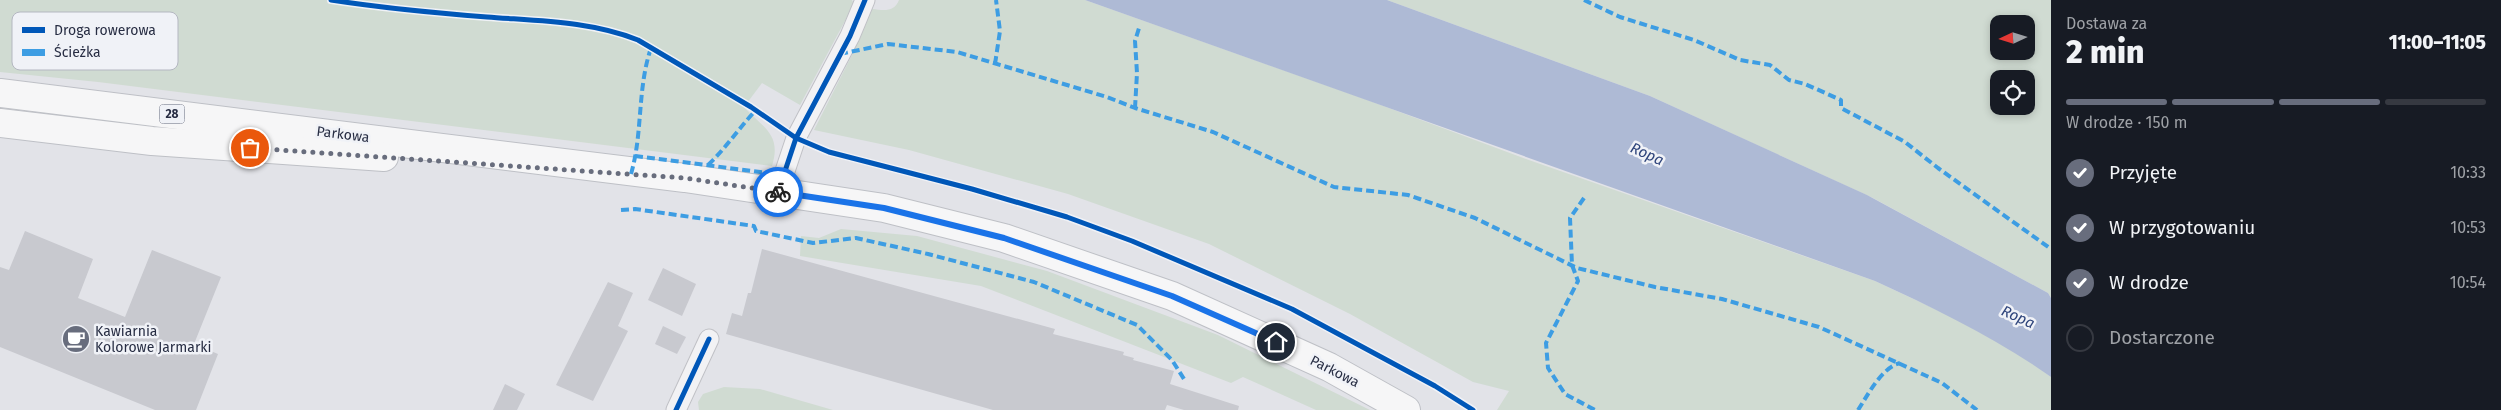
<!DOCTYPE html>
<html lang="pl">
<head>
<meta charset="utf-8">
<style>
	:root { --surface:#171b24; --page:#242831; --text:#f1f3f6; --muted:#9ea1a6; --line:#363941; --accent:#686d7d }
	body { margin:0; font-family:"Fira Sans",sans-serif; background:var(--page); color:var(--text); height:100vh; display:flex; flex-direction:column; font-size:19px; white-space:nowrap }
	* { box-sizing:border-box; margin:0 }
	p { font-size:16px; color:var(--muted) }
	.icon { flex:none; width:28px; height:28px; fill:none; stroke:currentColor; stroke-width:2; stroke-linecap:round; stroke-linejoin:round }
	.map { position:relative; flex:1; overflow:hidden }
	.details { display:flex; flex-direction:column; background:var(--surface); width:450px }
	.details>* { flex:none }
	.needle { width:32px; rotate:266deg }
	.buttons { position:absolute; left:1990px; top:15px; display:grid; gap:10px }
	.buttons a { display:grid; place-items:center; width:45px; height:45px; border-radius:10px; background:var(--surface); box-shadow:0 2px 8px #0003; font-size:25px }
	.pin { position:absolute; display:grid; place-items:center; width:42px; height:42px; color:#fff; margin:-21px; border:2px solid #fff; border-radius:50%; box-shadow:0 1px 5px #0007 }
	.courier { position:absolute; display:grid; place-items:center; width:50px; height:50px; margin:-25px; border:4px solid #1a73e8; border-radius:50%; background:#fff; color:#222; box-shadow:0 1px 6px #0007 }
	.headline em { font-style:normal; font-weight:800 }
	.headline div { display:flex; flex-direction:column-reverse }
	.headline { display:flex; align-items:center; justify-content:space-between; height:85px; padding:0 15px }
	h1 { font-size:32px; font-weight:800; line-height:38px }
	.bar { display:grid; grid-template-columns:repeat(4,1fr); gap:8px 5px; align-content:center; height:60px; padding:0 15px }
	.bar i { height:6px; border-radius:4px; background:var(--line) }
	.bar .on { background:var(--accent) }
	.bar p { grid-column:span 4 }
	ol { padding:0 15px; list-style:none }
	li { display:flex; align-items:center; gap:15px; height:55px }
	li p { margin-inline-start:auto }
	li .icon { padding:5px; border-radius:50%; background:var(--accent); color:#fff; stroke-width:4 }
	li:last-child { color:var(--muted) }
	li i { width:28px; height:28px; border:2px solid var(--line); border-radius:50% }
	main { display:flex; flex:1; min-height:0 }
	.map>svg:first-child { display:block }
	.green { fill:#d0dbd2; fill-rule:evenodd }
	.water { fill:#aebad5 }
	.building { fill:#c8c9cf }
	.lines { fill:none; stroke-linecap:round; stroke-linejoin:round }
	.street-casing { stroke:#c0c1c6; stroke-width:21 }
	.primary-casing { stroke:#bec0c6; stroke-width:30 }
	.street { stroke:#f2f2f4; stroke-width:19 }
	.primary { stroke:#f6f6f7; stroke-width:28 }
	.quiet { stroke:#3d9de3; stroke-width:4; stroke-dasharray:8 4; stroke-linecap:butt }
	.cycleway-casing { stroke:#f0f2f7; stroke-width:8 }
	.cycleway { stroke:#0057b8; stroke-width:5 }
	.done { stroke:#686d7d; stroke-width:5; stroke-dasharray:0 9 }
	.route { stroke:#1a73e8; stroke-width:6 }
	.labels { text-anchor:middle; stroke-width:5; stroke-linejoin:round; paint-order:stroke }
	.shield { fill:#f0f2f7; stroke:#636879; stroke-width:1 }
	.shield-label { font-size:12px; font-weight:bold; fill:#272d43 }
	.street-label { font-size:14px; fill:#272d43; stroke:#f0f2f7 }
	.poi-label { font-size:14px; fill:#272d43; stroke:#f0f2f7; text-anchor:start }
	.water-label { font-size:15px; font-style:italic; fill:#2e447b; stroke:#f0f2f7 }
	.key { fill:#f0f2f7; stroke:#b4b7c1; stroke-width:1 }
	.key-label { font-size:14px; fill:#272d43 }
</style>
</head>
<body>
<main>
<div class="map">
<svg width="2051" height="410" viewBox="0 0 2051 410">
	<rect width="100%" height="100%" fill="#e2e3e8"/>
	<!-- green -->
	<g class="green">
		<path d="M0,0H852L854,4L800,105L762,83L744,107C763,128 782,134 772,166L98,82L0,72Z"/>
		<path d="M899,0H1085L1362,98L1526,159L1875,281L1950,316L2021,355L2051,377V410H1497L1509,391L1473,382L1350,314L1209,244L1068,194L909,150L814,130L852,55L872,9C883,10 894,13 899,0Z"/>
		<path d="M1387,0H2051V298L2048,293L1873,198L1650,96ZM1999,24H2026V51H1999ZM1999,79H2026V106H1999Z"/>
		<path d="M841,229L917,236L1047,271L1218,335L1370,410H1316L1243,377L1231,383L981,286L800,256L801,236L819,238Z"/>
		<path d="M724,387L760,389L833,410H699L698,402L703,394Z"/>
	</g>
	<!-- water -->
	<path class="water" d="M1085,0H1387L1650,96L1867,195L2048,293L2051,298V377C1996,338 1936,309 1875,281Z"/>
	<!-- building -->
	<g class="building">
		<path d="M25,231L93,259L78,298L125,317L152,250L221,277L194,344L218,354L196,410H155L0,347V267L9,270Z"/>
		<path d="M762,249L1055,329L1053,334L1124,352L1123,355L1134,358L1133,360L1174,371L1170,384L1239,406L1238,410H1184L1167,405L1165,410H993L726,334L732,313L742,316L748,293H751Z"/>
		<path d="M663,268L696,284L682,316L648,300Z"/>
		<path d="M608,282L633,293L618,326L628,331L593,401L556,385Z"/>
		<path d="M663,326L686,337L677,354L655,344Z"/>
		<path d="M505,384L525,394L517,410H493Z"/>
	</g>
	<g class="lines">
		<defs>
			<g id="street">
				<path d="M778,192L796,138L850,36L865,0"/>
				<path d="M676,410L709,339"/>
			</g>
			<g id="primary">
				<path d="M0,93L685,178L884,208L1004,238L1172,296L1329,367L1406,410"/>
				<path d="M0,123L152,141L384,157"/>
			</g>
		</defs>
		<!-- street casing -->
		<use href="#street" class="street-casing"/>
		<!-- primary casing -->
		<use href="#primary" class="primary-casing"/>
		<!-- street -->
		<use href="#street" class="street"/>
		<!-- primary -->
		<use href="#primary" class="primary"/>
		<!-- quiet -->
		<g class="quiet">
			<path d="M1584,0L1620,17L1694,40L1740,60L1770,65L1789,80L1805,84L1841,100V108L1905,142L1938,168L2051,249"/>
			<path d="M840,54L888,44L957,52L1107,97L1135,108L1213,132L1334,187L1408,195L1475,218L1577,268L1655,287L1722,299L1819,327L1942,383L1977,410"/>
			<path d="M995,64L1000,31L996,0"/>
			<path d="M1135,108L1137,73L1135,41L1140,25"/>
			<path d="M635,156L784,175"/>
			<path d="M708,165C726,148 739,128 756,110"/>
			<path d="M631,174C643,133 637,89 651,48"/>
			<path d="M1584,198L1570,218L1572,265L1578,281L1546,343L1548,368L1565,394L1595,410"/>
			<path d="M621,210L635,209L754,226L756,231L813,243L856,238L928,254L1034,282L1137,325L1172,360L1184,379"/>
			<path d="M1858,410C1868,395 1881,368 1900,363"/>
		</g>
		<defs>
			<g id="cycleway">
				<path d="M331,0C383,8 435,13 487,17C538,21 590,21 638,40L751,107L796,138L829,152L972,189L1067,217L1132,241L1292,309L1435,386L1473,410"/>
				<path d="M778,192L796,138L850,36L865,0"/>
				<path d="M676,410L709,339"/>
			</g>
		</defs>
		<!-- cycleway casing -->
		<use href="#cycleway" class="cycleway-casing"/>
		<!-- cycleway -->
		<use href="#cycleway" class="cycleway"/>
	</g>
	<g class="lines">
		<!-- done -->
		<path class="done" d="M250,148L685,178L778,192"/>
		<!-- route -->
		<path class="route" d="M778,192L884,208L1004,238L1172,296L1276,342"/>
	</g>
	<!-- icons -->
	<defs>
		<symbol id="cafe-disc" viewBox="-11 -11 22 22"><circle r="9.5" fill="#686d7d" stroke="#f0f2f7"/><path d="M-5.5-4.5H6V0H3Q3 3.5 0 3.5H-2.5Q-5.5 3.5-5.5 0ZM3-3.2v2h1.7v-2ZM-6 4.5H4V6H-6Z" fill="#fff"/></symbol>
	</defs>
	<g fill-rule="evenodd">
		<use href="#cafe-disc" x="60" y="323" width="32" height="32"/>
	</g>
	<g class="labels">
		<!-- shield labels -->
		<rect class="shield" x="159.5" y="104.5" width="25" height="19" rx="4"/>
		<g class="shield-label">
			<text x="172" y="118">28</text>
		</g>
		<!-- street labels -->
		<g class="street-label">
			<text transform="translate(343 134) rotate(7)" y="5">Parkowa</text>
			<text transform="translate(1335 371) rotate(27)" y="5">Parkowa</text>
		</g>
		<!-- poi labels -->
		<g class="poi-label">
			<text x="95" y="336">Kawiarnia<tspan x="95" dy="16">Kolorowe Jarmarki</tspan></text>
		</g>
		<!-- water labels -->
		<g class="water-label">
			<text transform="translate(1647 154) rotate(24)" y="5">Ropa</text>
			<text transform="translate(2018 317) rotate(24)" y="5">Ropa</text>
		</g>
	</g>
	<!-- legend -->
	<rect x="12" y="12" width="166" height="58" rx="8" class="key"/>
	<rect x="22" y="27" width="23" height="6" fill="#0057b8"/>
	<rect x="22" y="49" width="23" height="7" fill="#3d9de3"/>
	<g class="key-label">
		<text x="54" y="35">Droga rowerowa</text>
		<text x="54" y="57">Ścieżka</text>
	</g>
</svg>
<div class="buttons">
<a><svg class="needle" viewBox="-14 -14 28 28"><path d="M0-13l5 13h-10z" fill="#e53935"/><path d="M0 13l5-13h-10z" fill="#9ea1a6"/></svg></a>
<a><svg class="icon" aria-label="locate" viewBox="0 0 24 24"><circle cx="12" cy="12" r="6"/><path d="M12 2v4M12 18v4M2 12h4M18 12h4"/></svg></a>
</div>
<div class="pin" style="left:250px;top:148px;background:#ea580c"><svg class="icon" aria-label="bag" viewBox="0 0 24 24"><path d="M5 8h14l-1 12H6zM9 8a3 3 0 0 1 6 0"/></svg></div>
<div class="pin" style="left:1276px;top:342px;background:#1f2937"><svg class="icon" aria-label="home" viewBox="0 0 24 24"><path d="M3 11l9-7 9 7M6 9v11h12V9"/></svg></div>
<div class="courier" style="left:778px;top:192px"><svg class="icon" aria-label="bike" viewBox="0 0 24 24"><circle cx="6" cy="16" r="4"/><circle cx="18" cy="16" r="4"/><path d="M6 16l4-8h5l3 8M10 8l3 8H6M13 5h3"/></svg></div>
</div>
<section class="details">
<div class="headline"><div><h1>2 min</h1><p>Dostawa za</p></div><em>11:00–11:05</em></div>
<div class="bar"><i class="on"></i><i class="on"></i><i class="on"></i><i></i><p>W drodze · 150 m</p></div>
<ol>
<li><svg class="icon" aria-label="check" viewBox="0 0 24 24"><path d="M5 12l5 5 9-10"/></svg>Przyjęte<p>10:33</p></li>
<li><svg class="icon" aria-label="check" viewBox="0 0 24 24"><path d="M5 12l5 5 9-10"/></svg>W przygotowaniu<p>10:53</p></li>
<li><svg class="icon" aria-label="check" viewBox="0 0 24 24"><path d="M5 12l5 5 9-10"/></svg>W drodze<p>10:54</p></li>
<li><i></i>Dostarczone</li>
</ol>
</section>
</main>
</body>
</html>
